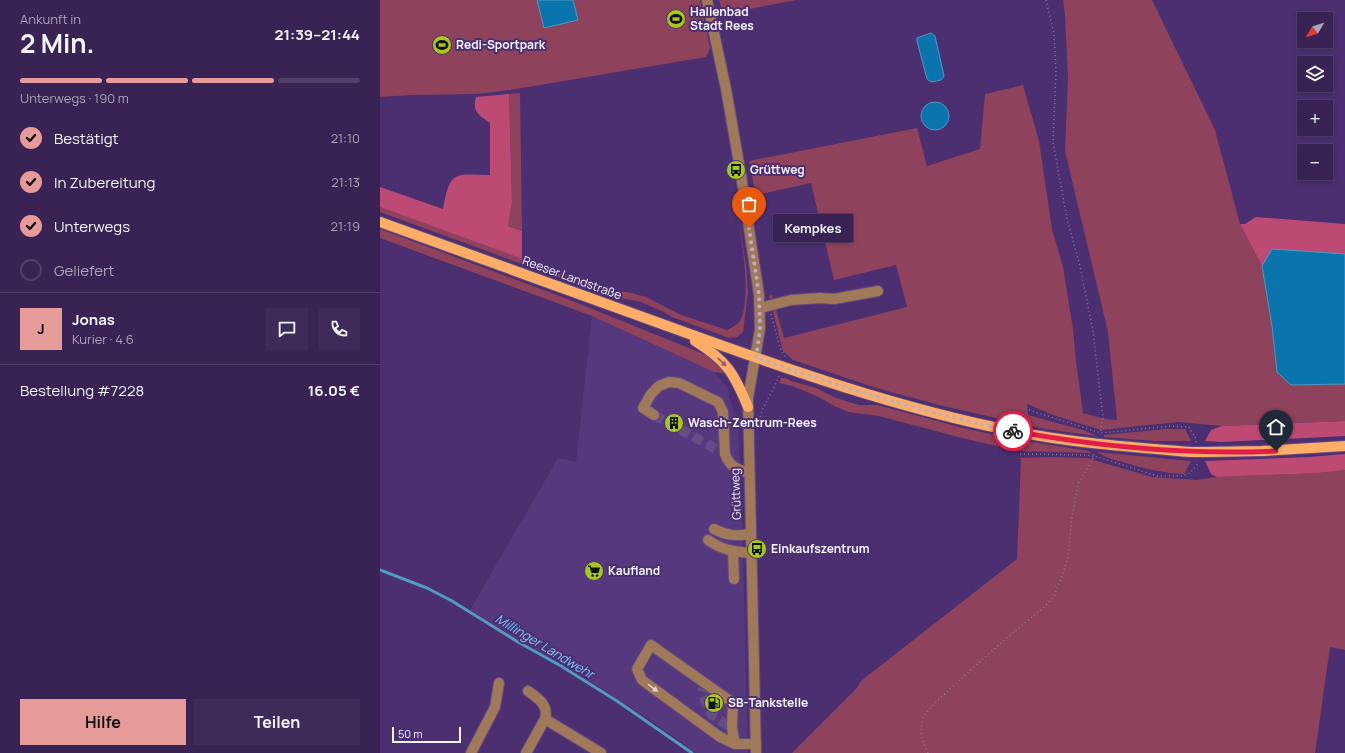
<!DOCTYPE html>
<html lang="de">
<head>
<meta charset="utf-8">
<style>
	:root { --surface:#382354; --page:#3f2b5a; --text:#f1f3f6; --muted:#aba4b8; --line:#52406b; --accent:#e69b98 }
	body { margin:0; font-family:Manrope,sans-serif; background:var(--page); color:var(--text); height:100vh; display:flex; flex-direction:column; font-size:15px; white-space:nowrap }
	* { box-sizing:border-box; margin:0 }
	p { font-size:13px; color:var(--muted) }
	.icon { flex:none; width:22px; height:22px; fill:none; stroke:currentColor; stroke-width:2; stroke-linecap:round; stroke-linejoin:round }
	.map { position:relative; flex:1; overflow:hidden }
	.details { display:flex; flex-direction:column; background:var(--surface); width:380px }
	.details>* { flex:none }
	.needle { width:26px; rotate:231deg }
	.fabs { position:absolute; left:917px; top:12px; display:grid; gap:8px }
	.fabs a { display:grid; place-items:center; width:36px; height:36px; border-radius:0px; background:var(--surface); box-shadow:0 2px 6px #0003,0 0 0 1px var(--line); font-size:20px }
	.scale { position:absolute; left:12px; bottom:10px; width:69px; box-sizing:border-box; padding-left:4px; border:2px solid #f4f2fa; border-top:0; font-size:11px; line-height:14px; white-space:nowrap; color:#f4f2fa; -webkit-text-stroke:3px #4b2f70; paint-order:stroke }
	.pin { position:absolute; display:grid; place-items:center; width:34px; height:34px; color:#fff; margin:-41px -17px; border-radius:50% 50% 50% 0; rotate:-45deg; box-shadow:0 0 4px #0007 }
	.pin .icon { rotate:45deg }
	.courier { position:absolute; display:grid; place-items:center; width:40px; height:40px; margin:-20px; border:3px solid #e11d48; border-radius:50%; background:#fff; color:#222; box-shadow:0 1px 5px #0007 }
	.bubble { position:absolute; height:28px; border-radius:0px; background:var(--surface); box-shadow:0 2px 6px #0003,0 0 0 1px var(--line); font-size:13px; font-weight:700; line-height:28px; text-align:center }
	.headline em { font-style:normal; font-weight:700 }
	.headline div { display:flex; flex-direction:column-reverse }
	.headline { display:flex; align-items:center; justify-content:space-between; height:68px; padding:0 20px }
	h1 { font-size:26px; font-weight:700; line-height:30px }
	.bar { display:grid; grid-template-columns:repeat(4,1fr); gap:6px 4px; align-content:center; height:48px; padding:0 20px }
	.bar i { height:5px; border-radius:3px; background:var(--line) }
	.bar .active { background:var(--accent) }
	.bar p { grid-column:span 4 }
	.line { display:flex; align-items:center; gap:10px; padding:0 20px; border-top:1px solid var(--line) }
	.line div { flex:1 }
	.round { display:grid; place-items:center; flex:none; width:42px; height:42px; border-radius:0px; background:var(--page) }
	ol { padding:0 20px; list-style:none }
	li { display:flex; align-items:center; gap:12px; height:44px }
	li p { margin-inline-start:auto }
	li .icon { padding:4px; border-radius:50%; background:var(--accent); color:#111; stroke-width:4 }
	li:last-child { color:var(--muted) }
	li i { width:22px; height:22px; border:2px solid var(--line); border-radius:50% }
	.cta { display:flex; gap:8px; margin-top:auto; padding:8px 20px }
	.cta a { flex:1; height:46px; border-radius:0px; background:var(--accent); color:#111; font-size:16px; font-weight:700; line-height:46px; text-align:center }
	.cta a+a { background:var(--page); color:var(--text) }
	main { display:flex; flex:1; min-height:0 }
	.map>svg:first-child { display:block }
	.built { fill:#56387f }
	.green { fill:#8f425c }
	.forest { fill:#bc4a73 }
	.water { fill:#0a74ac; stroke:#509ac3 }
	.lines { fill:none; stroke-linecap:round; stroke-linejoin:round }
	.stream { stroke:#509ac3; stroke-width:3 }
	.minor-tunnel { stroke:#644c85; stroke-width:10; stroke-dasharray:10 5; stroke-linecap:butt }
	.minor-casing { stroke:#634a83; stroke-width:12 }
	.major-casing { stroke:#634a83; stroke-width:12 }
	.path { stroke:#8977a3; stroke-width:1.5; stroke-dasharray:1 3; stroke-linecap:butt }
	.minor { stroke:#a07958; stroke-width:10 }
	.major { stroke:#fead66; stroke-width:10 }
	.major-bridge-casing { stroke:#634a83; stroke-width:12; stroke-linecap:butt }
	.major-bridge { stroke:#fead66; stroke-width:10 }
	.oneway { fill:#93616c }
	.oneway2 { fill:#dfd4d2 }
	.done { stroke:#b9aeca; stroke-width:4; stroke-dasharray:0 7.2 }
	.route { stroke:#e11d48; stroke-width:5 }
	.labels { text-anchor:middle; stroke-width:4; stroke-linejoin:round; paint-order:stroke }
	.poi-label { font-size:12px; font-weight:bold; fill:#f4f2fa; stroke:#4b2f70; text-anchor:start }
	.street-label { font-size:12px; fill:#f4f2fa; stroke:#4b2f70 }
	.water-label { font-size:13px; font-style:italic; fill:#7ac7fe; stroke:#4b2f70 }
</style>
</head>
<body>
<main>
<section class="details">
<div class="headline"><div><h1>2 Min.</h1><p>Ankunft in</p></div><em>21:39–21:44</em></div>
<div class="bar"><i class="active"></i><i class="active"></i><i class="active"></i><i></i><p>Unterwegs · 190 m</p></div>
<ol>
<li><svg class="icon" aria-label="check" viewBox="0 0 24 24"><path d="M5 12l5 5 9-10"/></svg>Bestätigt<p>21:10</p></li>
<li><svg class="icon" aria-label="check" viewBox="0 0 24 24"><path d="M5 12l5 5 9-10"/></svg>In Zubereitung<p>21:13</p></li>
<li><svg class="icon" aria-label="check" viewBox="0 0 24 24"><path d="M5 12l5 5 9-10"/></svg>Unterwegs<p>21:19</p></li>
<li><i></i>Geliefert</li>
</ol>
<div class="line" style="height:72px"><b class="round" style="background:var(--accent);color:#111">J</b><div><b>Jonas</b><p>Kurier · 4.6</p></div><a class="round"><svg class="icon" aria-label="chat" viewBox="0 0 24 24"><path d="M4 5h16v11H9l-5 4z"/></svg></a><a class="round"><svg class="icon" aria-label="phone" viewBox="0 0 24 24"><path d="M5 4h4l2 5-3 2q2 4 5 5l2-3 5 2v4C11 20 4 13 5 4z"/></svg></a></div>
<div class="line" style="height:52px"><div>Bestellung #7228</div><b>16.05 €</b></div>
<div class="cta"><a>Hilfe</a><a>Teilen</a></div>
</section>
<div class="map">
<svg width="965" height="753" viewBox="0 0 965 753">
	<rect width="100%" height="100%" fill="#4b2f70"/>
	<!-- built -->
	<path class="built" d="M212,316L334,372L348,388L351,404L357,419L361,479L368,753H316L269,719L221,688L181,664L139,640L90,610L178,458L196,462Z"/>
	<!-- green -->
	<g class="green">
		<path d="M0,0H320L330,48L326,57L130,90L97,94L31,95L0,97Z"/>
		<path d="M339,0H416L343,14Z"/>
		<path d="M683,0H772L835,130L860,224L882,266L892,326L897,372L911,385L965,384V421L842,426L798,422L721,430L673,415L647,404L648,415L703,430L717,436L665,429L559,405L496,388L413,360L403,351L389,296L392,295L404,338L527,307L516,265L454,280L431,183L376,195L369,161L537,128L547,166L600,149L605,94L643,85L659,141L672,229L683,267L693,329L696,361L703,413L725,419L737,420L728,332L685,151L688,78L685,15Z"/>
		<path d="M140,93L142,231L128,226L132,203L129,94Z"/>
		<path d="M356,203L366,265L368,292L363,332L357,337L349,338L292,317L282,311L258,301L232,297L0,212V207L225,289L247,292L266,297L301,315L347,330C351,328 357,325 360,321C373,295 360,233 356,203Z"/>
		<path d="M0,229L185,298L326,355L334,360L348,374L334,372L212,316L0,238Z"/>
		<path d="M401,378H406L411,381L436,388L456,398L479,405H497L587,429L645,441L709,451L711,453L639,451L586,439L499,416L468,412L454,406L439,397L412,386L399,383Z"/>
		<path d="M785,429H805L811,441H774L724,437V435Z"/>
		<path d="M717,452L811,461L804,474C782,473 765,469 743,462C734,460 726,458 717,452Z"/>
		<path d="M671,457L707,458L772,477L817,480L837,477L938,473L965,470V650L950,647L935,753H412L477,688L481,681L637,559L641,459L638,458Z"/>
	</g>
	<!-- forest -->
	<g class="forest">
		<path d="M129,94L132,203L128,226L142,231V259L0,207V187L63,209C70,170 74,174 110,175V123C99,115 92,113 96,97Z"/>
		<path d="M876,217L965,224V254L892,249L882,266L860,224H865Z"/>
		<path d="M965,421V436L841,442L825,441L831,430L842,426Z"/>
		<path d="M965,454V470L938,473L837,477L831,474L825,461L929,457Z"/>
	</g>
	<!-- water -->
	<g class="water">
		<path d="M157,0H193L198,20L164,28Z"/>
		<path d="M551,33L555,36L564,76L561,80L551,82L547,79L537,41V38Z"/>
		<circle cx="555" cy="116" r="14"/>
		<path d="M892,249L965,254V384L911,385L897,372L892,326L882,266Z"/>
	</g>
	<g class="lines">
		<!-- stream -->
		<path class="stream" d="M0,570L47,588L72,601L138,642L181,666L237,701L312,753"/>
		<!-- minor-tunnel -->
		<g class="minor-tunnel">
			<path d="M274,415L336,449"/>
			<path d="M325,682L322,694L332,715L352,728"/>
		</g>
		<defs>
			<g id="minor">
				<path d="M327,0L346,89L361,175L379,295L380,329L368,398L376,753"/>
				<path d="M380,308L411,300L440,298L454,299L498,291"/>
				<path d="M274,415L263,408L271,394L279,386L289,382L299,383L338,402L343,412L345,454C349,466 357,469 369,473"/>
				<path d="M334,529C347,536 357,536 371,534"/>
				<path d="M328,540C342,550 355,552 371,553"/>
				<path d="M353,551L354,579"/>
				<path d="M148,691C158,698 169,705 165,719"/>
				<path d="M355,744L352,728L353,703L271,645L257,669L262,680L340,737L355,744H376"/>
				<path d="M91,753L115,707L119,683"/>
				<path d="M146,753L165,719L221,753"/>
			</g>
			<g id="major">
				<path d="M0,222C101,259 202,296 304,332C412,371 521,409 633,431C692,443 751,447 811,452"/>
				<path d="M315,341C346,360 354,373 368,407"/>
				<path d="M825,452L882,451L965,446"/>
			</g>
		</defs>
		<!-- minor casing -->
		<use href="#minor" class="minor-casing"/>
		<!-- major casing -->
		<use href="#major" class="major-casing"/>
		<!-- path -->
		<g class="path">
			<path d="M666,0L674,34L676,73L673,142L687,219L700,266L713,331L723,418L720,434"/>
			<path d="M391,314L400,348L405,356L404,358"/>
			<path d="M649,410L721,433L790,426L809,427L816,439V443"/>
			<path d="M379,425C380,407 394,392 399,375"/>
			<path d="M640,454L706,455L718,457L777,476H802L810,473L817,465V461"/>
			<path d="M548,753C542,742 539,730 543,718C548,708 560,699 568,691C599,662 631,634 664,607L674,596L682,576L688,557L692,517L698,484L714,457V453"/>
		</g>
		<!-- minor -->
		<use href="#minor" class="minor"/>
		<!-- major -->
		<use href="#major" class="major"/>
		<defs>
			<path id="major-bridge" d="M811,452H825"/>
		</defs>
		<!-- major-bridge casing -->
		<use href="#major-bridge" class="major-bridge-casing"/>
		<!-- major-bridge -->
		<use href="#major-bridge" class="major-bridge"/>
	</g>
	<!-- one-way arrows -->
	<defs><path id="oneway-solid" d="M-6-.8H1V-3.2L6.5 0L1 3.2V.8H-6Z"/></defs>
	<use class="oneway" href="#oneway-solid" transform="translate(342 362) rotate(44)"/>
	<use class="oneway2" href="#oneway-solid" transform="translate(273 688) rotate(36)"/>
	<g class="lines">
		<!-- done -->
		<path class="done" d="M369,228L379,295L380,329L376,358C460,387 546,413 633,431"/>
		<!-- route -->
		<path class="route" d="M633,431C720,447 809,455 896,451"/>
	</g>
	<!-- icons -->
	<defs>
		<symbol id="stadium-disc" viewBox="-11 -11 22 22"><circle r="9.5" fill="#a8c71d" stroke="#4b2f70"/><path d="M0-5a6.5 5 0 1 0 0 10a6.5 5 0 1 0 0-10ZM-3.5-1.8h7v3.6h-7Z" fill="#111"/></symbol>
		<symbol id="bus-disc" viewBox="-11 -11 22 22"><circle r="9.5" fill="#a8c71d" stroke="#4b2f70"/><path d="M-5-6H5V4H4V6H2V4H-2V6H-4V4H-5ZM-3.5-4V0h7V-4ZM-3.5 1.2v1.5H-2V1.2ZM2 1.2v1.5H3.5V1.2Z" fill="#111"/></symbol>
		<symbol id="building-disc" viewBox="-11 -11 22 22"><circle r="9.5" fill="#a8c71d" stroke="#4b2f70"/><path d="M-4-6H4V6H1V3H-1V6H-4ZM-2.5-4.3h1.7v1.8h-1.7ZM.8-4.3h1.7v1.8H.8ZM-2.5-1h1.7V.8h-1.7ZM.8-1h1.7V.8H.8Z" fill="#111"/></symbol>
		<symbol id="supermarket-disc" viewBox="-11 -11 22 22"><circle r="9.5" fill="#a8c71d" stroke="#4b2f70"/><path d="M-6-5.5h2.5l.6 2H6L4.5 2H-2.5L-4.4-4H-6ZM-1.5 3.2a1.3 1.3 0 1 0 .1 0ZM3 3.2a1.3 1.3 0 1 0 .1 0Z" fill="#111"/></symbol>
		<symbol id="fuel-disc" viewBox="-11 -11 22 22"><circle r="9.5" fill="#a8c71d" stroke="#4b2f70"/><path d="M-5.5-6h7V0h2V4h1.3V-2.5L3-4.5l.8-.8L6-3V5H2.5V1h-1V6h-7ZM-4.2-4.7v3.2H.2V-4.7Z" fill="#111"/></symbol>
	</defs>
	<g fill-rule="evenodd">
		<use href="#stadium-disc" x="285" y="8" width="22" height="22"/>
		<use href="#stadium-disc" x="51" y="34" width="22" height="22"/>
		<use href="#bus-disc" x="345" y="159" width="22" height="22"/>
		<use href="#building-disc" x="283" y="412" width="22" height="22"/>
		<use href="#bus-disc" x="366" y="538" width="22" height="22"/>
		<use href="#supermarket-disc" x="203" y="560" width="22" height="22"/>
		<use href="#fuel-disc" x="323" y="692" width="22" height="22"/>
	</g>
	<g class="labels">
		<!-- poi labels -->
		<g class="poi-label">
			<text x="310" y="16">Hallenbad<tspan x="310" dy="14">Stadt Rees</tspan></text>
			<text x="76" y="49">Redi-Sportpark</text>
			<text x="370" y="174">Grüttweg</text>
			<text x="308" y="427">Wasch-Zentrum-Rees</text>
			<text x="391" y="553">Einkaufszentrum</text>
			<text x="228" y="575">Kaufland</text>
			<text x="348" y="707">SB-Tankstelle</text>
		</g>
		<!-- street labels -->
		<g class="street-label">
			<text transform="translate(192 278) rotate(20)" y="4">Reeser Landstraße</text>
			<text transform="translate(356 494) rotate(-92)" y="4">Grüttweg</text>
		</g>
		<!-- water labels -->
		<g class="water-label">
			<text transform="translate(165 646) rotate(31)" y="5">Millinger Landwehr</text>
		</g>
	</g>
</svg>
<div class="fabs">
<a><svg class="needle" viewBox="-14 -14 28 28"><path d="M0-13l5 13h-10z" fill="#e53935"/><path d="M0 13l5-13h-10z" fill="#aba4b8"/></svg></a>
<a><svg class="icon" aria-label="layers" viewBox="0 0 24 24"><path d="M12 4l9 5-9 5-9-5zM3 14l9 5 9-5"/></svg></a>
<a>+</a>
<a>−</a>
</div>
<div class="scale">50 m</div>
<div class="pin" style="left:369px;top:228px;background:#ea580c"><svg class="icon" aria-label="bag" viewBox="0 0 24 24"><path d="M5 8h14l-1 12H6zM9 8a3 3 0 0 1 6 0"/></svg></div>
<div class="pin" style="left:896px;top:451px;background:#1f2937"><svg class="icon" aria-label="home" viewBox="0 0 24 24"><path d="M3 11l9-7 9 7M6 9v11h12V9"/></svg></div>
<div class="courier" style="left:633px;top:431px"><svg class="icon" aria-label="bike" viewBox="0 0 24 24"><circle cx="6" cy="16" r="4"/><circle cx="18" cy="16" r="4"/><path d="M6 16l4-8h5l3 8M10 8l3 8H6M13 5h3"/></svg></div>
<div class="bubble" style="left:393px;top:214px;width:80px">Kempkes</div>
</div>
</main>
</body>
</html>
